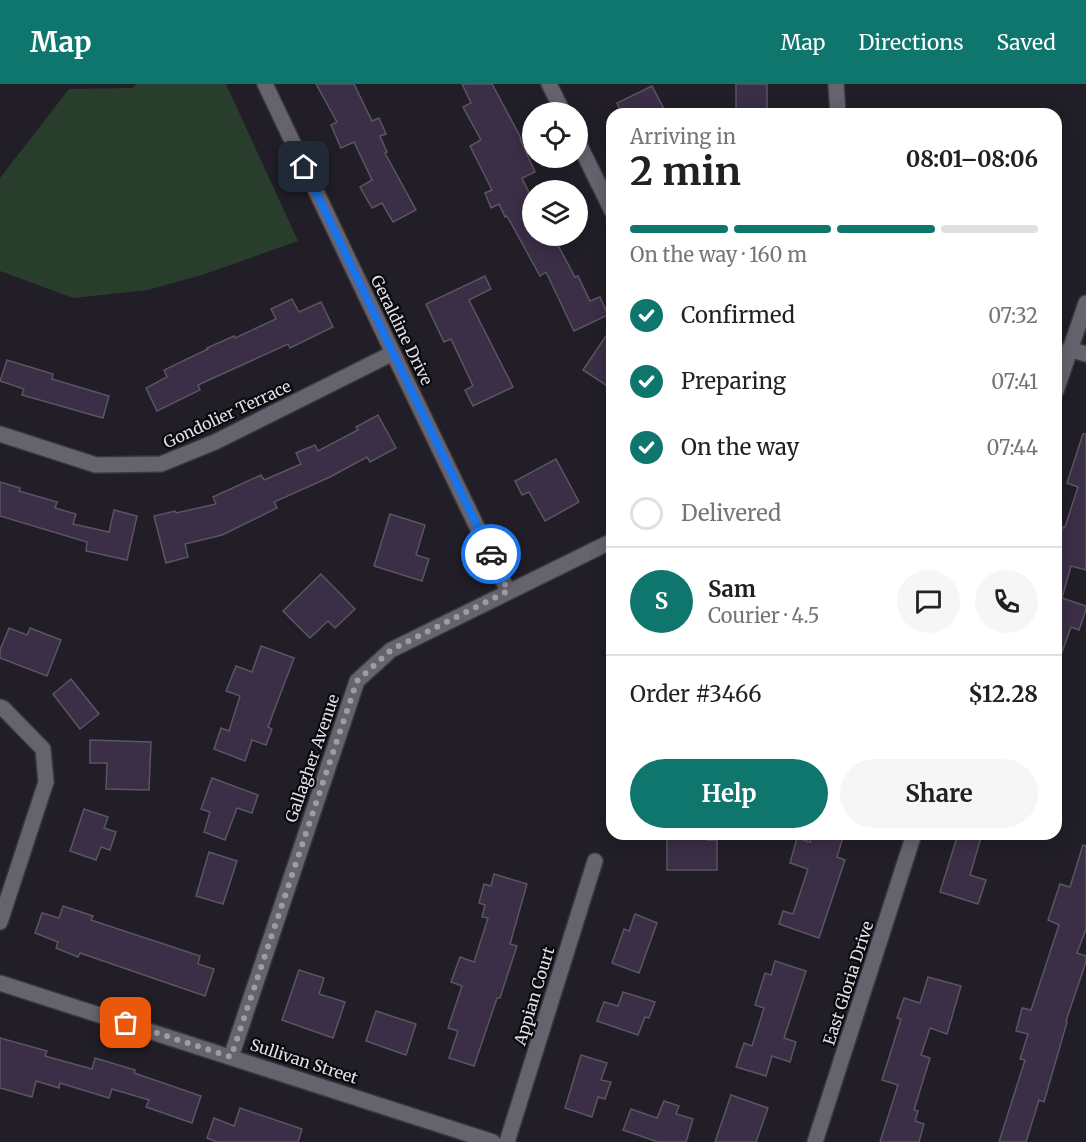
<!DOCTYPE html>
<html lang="en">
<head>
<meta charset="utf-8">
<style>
	:root { --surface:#fff; --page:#f6f6f6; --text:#202124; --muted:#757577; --line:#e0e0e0; --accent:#0f766e }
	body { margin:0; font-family:Merriweather,serif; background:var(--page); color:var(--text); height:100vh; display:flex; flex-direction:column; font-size:22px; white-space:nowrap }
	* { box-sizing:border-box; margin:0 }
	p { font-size:20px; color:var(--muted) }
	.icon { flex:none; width:33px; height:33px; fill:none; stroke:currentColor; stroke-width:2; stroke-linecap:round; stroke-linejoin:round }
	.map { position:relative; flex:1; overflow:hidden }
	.details { position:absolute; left:606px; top:24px; width:456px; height:732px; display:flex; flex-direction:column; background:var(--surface); border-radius:18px; box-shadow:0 3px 15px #0003 }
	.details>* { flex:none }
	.controls { position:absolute; left:522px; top:18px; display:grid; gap:12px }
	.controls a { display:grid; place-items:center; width:66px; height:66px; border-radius:50%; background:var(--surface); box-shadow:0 3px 15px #0003; font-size:30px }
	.pin { position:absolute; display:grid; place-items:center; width:51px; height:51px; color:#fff; margin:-26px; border-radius:12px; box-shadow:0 3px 9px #0006 }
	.courier { position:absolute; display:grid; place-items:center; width:60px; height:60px; margin:-30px; border:4px solid #1a73e8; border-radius:50%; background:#fff; color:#222; box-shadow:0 2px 8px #0007 }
	.headline em { font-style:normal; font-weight:700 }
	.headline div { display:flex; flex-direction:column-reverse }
	.headline { display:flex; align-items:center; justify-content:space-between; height:102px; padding:0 24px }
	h1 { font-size:39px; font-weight:700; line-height:45px }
	.bar { display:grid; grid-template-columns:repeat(4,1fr); gap:9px 6px; align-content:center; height:72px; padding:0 24px }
	.bar i { height:8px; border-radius:4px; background:var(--line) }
	.bar .current { background:var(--accent) }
	.bar p { grid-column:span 4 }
	.line { display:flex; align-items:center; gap:15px; padding:0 24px; border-top:2px solid var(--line) }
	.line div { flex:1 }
	.round { display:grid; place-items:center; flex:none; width:63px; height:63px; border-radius:32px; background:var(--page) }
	ol { padding:0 24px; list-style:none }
	li { display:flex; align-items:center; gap:18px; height:66px }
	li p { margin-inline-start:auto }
	li .icon { padding:6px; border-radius:50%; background:var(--accent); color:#fff; stroke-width:4 }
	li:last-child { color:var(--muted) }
	li i { width:33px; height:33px; border:3px solid var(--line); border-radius:50% }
	.cta { display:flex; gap:12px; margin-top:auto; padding:12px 24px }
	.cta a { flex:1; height:69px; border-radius:36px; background:var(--accent); color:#fff; font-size:24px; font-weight:700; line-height:69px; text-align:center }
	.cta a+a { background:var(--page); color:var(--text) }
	header { display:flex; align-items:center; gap:36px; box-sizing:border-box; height:84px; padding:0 30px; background:var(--accent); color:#fff }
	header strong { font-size:28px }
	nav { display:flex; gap:33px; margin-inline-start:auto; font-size:21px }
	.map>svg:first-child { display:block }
	.green { fill:#293d2d }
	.building { fill:#3b2e47; stroke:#5a5560; stroke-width:1.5 }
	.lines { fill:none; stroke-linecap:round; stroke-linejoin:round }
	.street-casing { stroke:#3a383f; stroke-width:18 }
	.street { stroke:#67636e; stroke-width:15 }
	.done { stroke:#9e9ca3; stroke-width:6; stroke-dasharray:0 10.8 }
	.route { stroke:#1a73e8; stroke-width:8 }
	.labels { text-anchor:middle; stroke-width:4.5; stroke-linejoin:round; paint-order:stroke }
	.street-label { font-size:16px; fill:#e2e0e6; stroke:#0a090d }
</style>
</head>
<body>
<header>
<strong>Map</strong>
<nav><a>Map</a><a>Directions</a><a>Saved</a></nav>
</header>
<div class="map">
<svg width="1086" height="1058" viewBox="0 0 1086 1058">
	<rect width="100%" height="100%" fill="#211e27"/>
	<!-- green -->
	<path class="green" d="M136,0H226L298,157L202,191L148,206L73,214L0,187V94L69,5L133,4Z"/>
	<!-- building -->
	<g class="building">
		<path d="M316,0H354L372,37L379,34L386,50L380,52L387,68L385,69L416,126L393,138L382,119L372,124L360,103L372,96L354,58L341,64L331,41L337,38Z"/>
		<path d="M462,0H492L521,54L520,55L535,88L522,94L532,115V152H553L575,193L578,192L590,217L600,213L608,231L574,247L546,188L540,192L507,132L505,133L499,120L491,124L485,109L492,106L470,62L481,56L463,23L471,19Z"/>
		<rect x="736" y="0" width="31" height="30"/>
		<path d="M652,2L664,25L653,30H622L617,19Z"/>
		<path d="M485,192L491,205L469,216L513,303L473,322L465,306L473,302L451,255L444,258L426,220Z"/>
		<path d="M292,215L299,228L321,218L333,243L290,264L288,260L198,301L200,306L157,327L146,304L167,293L164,286L208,265L207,264L234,252L235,254L276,235L271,225Z"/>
		<path d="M612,243V305L583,286Z"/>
		<path d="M7,276L53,290L52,295L109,312L103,334L22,311L24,305L0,297Z"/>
		<path d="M378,331L396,364L370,378L367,373L330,393L274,418L277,424L222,451L185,460L188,473L166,479L154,432L175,427L176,429L216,420L213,413L261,391L264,396L301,380L296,369L315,361L318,367L358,346L356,343Z"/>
		<path d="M1083,350H1086V486L1071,482L1062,514L1086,522V526L1079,546L1071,543L1058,579H1056V465L1063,443H1065L1078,403L1067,399Z"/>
		<path d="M556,375L579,418L545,437L529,408L522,411L515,397Z"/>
		<path d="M0,398L20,404L19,407L57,418L55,424L76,430L73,440L109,448L114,426L137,432L127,476L86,467L87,458L0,432Z"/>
		<path d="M390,430L425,441L416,471L429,475L422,497L374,482Z"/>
		<path d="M321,490L355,525L335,544L328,537L310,554L283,527Z"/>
		<path d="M9,544L27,551L30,544L61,556L47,592L0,574V566Z"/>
		<path d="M261,562L294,574L268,643L272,645L266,661L252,656L245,677L214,665L221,644L229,647L240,612L226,607L236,582L252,588Z"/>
		<path d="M71,595L99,630L80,645L53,610Z"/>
		<path d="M90,656L151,658L149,706L106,705L107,679H90Z"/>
		<path d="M212,694L258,711L252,729L237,724L225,756L204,748L210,728L201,725Z"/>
		<path d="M84,725L108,733L104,744L116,748L110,766L101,763L96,776L70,767Z"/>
		<path d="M667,750H707V756H717V786H667Z"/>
		<path d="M812,750H844L837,773L845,776L819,854L779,840L783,827L793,830L808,785L790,779L797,754L810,758Z"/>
		<path d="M958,750H982L970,791L986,796L978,820L940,808Z"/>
		<path d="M1083,761L1086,762V845L1077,869L1086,872V878L1066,937L1067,938L1044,1018L1039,1016L1026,1058H999L1025,976L1020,975L1028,950L1016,947L1022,924L1031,926L1059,841L1048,836L1060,800L1070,803Z"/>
		<path d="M209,768L237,777L223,820L196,812Z"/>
		<path d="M494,790L527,800L510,860L517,862L500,914H497L474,982L449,974L458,947L448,944L462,902L451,898L460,873L474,878L488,834L482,833L485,821L479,819L484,800L491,802Z"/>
		<path d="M63,822L93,832L91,836L200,872L198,880L214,885L205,912L80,869L78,873L56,864L58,858L35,849L42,829L59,834Z"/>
		<path d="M635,830L657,839L639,889L612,879L624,845L629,847Z"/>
		<path d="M775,877L806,887L784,954L796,958L790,978L772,972L766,992L736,983L744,959L752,962L764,924L755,921L765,889L771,891Z"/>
		<path d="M299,886L324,894L319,910L345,918L333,954L282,936Z"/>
		<path d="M928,893L961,902L947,950L930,944L921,971L930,974L914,1026L918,1027L915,1037L924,1040L919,1058H880L898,1001L882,996L901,935L897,934L904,914L920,919Z"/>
		<path d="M623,908L655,918L649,934L645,933L638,951L597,937L604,918L618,922Z"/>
		<path d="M376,927L416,940L406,971L366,957Z"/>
		<path d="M0,954L47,967L45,972L92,985L95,974L135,986L134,989L201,1012L192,1039L146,1023L149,1016L112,1005L109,1014L60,999L59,1004L36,997L32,1013L0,1004Z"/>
		<path d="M581,971L607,979L601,996L611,998L605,1015L598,1013L592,1033L565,1024Z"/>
		<path d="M731,1011L768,1024L756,1058H715Z"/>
		<path d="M664,1017L679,1022L676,1030L693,1035L686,1058H658L623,1046L631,1025L657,1034Z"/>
		<path d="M240,1024L302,1045L298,1058H217L207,1054L214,1034L234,1042Z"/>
	</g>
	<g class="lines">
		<defs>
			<g id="street">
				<path d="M265,0L393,269L508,507"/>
				<path d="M549,0L563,28"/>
				<path d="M836,0L838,30"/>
				<path d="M578,58L612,127"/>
				<path d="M1069,265L1086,270"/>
				<path d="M1056,307L1086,219"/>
				<path d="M0,350L96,381L161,380L215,358L393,269"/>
				<path d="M0,623L3,624L43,665L46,698L0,838"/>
				<path d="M0,899L493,1058"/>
				<path d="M231,973L357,597L391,566L612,457"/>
				<path d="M507,1058L595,777"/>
				<path d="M815,1058L914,750"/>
			</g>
		</defs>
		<!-- street casing -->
		<use href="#street" class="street-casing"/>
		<!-- street -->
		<use href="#street" class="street"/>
	</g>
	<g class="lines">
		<!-- done -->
		<path class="done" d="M126,939L231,973L357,597L391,566L508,507L491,470"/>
		<!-- route -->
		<path class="route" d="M304,83L393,269L491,470"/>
	</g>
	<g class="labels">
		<!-- street labels -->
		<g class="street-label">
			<text transform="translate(402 246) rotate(64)" y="6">Geraldine Drive</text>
			<text transform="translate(227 330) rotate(-25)" y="6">Gondolier Terrace</text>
			<text transform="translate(312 674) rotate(-71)" y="6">Gallagher Avenue</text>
			<text transform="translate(848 899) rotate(-72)" y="6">East Gloria Drive</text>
			<text transform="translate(534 912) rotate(-73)" y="6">Appian Court</text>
			<text transform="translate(304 977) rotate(18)" y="6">Sullivan Street</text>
		</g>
	</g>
</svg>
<div class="controls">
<a><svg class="icon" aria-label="locate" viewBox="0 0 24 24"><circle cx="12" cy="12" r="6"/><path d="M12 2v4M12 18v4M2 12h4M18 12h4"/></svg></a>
<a><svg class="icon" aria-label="layers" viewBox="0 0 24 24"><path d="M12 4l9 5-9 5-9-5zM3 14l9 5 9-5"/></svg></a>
</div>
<div class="pin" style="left:126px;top:939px;background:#ea580c"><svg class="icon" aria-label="bag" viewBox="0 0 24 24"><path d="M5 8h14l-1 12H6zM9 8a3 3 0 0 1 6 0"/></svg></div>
<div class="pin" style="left:304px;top:83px;background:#1f2937"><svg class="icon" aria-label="home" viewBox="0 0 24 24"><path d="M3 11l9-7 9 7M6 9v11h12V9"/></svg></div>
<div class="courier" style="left:491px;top:470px"><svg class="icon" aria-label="car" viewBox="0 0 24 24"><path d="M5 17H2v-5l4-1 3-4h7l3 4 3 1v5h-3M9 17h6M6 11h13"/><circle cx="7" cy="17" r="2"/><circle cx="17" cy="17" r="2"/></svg></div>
<section class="details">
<div class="headline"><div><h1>2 min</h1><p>Arriving in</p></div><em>08:01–08:06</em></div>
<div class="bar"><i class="current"></i><i class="current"></i><i class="current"></i><i></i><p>On the way · 160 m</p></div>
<ol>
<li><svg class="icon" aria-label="check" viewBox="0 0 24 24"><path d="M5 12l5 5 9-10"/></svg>Confirmed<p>07:32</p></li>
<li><svg class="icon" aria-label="check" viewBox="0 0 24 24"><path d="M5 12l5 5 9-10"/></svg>Preparing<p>07:41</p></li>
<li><svg class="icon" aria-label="check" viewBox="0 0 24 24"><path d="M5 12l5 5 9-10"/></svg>On the way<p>07:44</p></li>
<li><i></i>Delivered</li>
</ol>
<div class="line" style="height:108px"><b class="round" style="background:var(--accent);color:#fff">S</b><div><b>Sam</b><p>Courier · 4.5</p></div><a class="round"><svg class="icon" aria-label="chat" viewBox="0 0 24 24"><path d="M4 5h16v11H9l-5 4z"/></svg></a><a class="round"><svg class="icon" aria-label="phone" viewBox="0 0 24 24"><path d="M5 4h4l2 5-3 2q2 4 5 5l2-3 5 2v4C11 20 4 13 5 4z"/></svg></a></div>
<div class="line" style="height:78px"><div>Order #3466</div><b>$12.28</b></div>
<div class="cta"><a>Help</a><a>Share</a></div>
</section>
</div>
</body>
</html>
